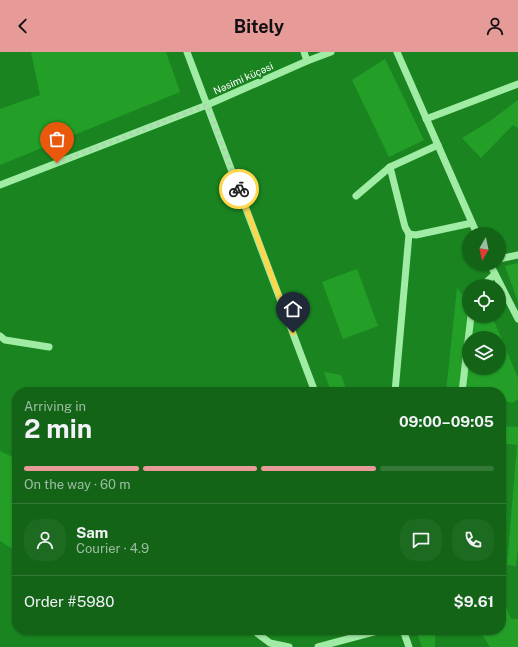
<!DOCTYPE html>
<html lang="en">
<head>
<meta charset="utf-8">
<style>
	:root { --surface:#146418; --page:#1d6a21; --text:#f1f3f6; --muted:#9dbda2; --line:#337837; --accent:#e69b98 }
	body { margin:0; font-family:"Public Sans",sans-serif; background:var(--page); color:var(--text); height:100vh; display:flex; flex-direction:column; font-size:15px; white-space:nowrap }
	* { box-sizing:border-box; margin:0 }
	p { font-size:13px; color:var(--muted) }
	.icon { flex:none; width:22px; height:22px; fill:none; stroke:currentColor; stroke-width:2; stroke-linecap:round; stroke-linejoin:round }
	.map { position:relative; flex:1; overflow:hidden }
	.panel { position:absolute; left:12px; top:335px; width:494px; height:248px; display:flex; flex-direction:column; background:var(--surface); border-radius:16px; box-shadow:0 1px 3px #0004 }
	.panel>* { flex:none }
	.needle { width:26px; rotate:189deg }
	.tools { position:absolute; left:462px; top:175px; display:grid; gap:8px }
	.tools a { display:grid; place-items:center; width:44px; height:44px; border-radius:50%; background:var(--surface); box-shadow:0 1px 3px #0004; font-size:20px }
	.pin { position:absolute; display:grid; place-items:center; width:34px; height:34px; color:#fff; margin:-41px -17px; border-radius:50% 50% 50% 0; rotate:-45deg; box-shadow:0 0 4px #0007 }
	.pin .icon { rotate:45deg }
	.courier { position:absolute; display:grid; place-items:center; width:40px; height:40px; margin:-20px; border:3px solid #ffd54a; border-radius:50%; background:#fff; color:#222; box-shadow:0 1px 5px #0007 }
	.overview em { font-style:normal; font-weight:700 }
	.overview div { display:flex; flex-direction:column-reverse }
	.overview { display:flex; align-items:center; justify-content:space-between; height:68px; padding:0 12px }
	h1 { font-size:26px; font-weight:700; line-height:30px }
	.bar { display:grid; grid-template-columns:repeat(4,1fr); gap:6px 4px; align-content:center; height:48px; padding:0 12px }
	.bar i { height:5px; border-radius:3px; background:var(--line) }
	.bar .current { background:var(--accent) }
	.bar p { grid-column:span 4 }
	.line { display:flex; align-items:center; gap:10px; padding:0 12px; border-top:1px solid var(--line) }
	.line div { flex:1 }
	.round { display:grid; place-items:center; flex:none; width:42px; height:42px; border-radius:16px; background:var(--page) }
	header { display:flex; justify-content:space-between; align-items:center; height:52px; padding:0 12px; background:var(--accent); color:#111; font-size:18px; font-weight:700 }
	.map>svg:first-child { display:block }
	.green { fill:#239f28; fill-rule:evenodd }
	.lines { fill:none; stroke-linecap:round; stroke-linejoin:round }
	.minor { stroke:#a0eca4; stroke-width:7 }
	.done { stroke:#afd4b1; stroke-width:4; stroke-dasharray:0 7.2 }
	.route { stroke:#ffd54a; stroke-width:5 }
	.labels { text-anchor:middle; stroke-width:4; stroke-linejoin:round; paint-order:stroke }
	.street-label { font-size:10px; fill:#fff; stroke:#1a8520 }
</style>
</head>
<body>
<header><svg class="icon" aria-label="back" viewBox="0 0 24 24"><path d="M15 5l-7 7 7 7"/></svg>Bitely<svg class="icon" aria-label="person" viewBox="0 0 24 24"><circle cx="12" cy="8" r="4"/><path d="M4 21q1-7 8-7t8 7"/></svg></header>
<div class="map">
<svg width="518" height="595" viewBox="0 0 518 595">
	<rect width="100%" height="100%" fill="#1a8520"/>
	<!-- green -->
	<g class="green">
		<path d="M31,0H166L180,40L0,113V57L40,43Z"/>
		<path d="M385,7L424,88L389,105L352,28Z"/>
		<path d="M518,48V76L513,73L481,106L462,86L490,69Z"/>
		<path d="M518,211V250L505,214Z"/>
		<path d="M357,217L378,274L343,287L322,230Z"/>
		<path d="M457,236L469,251V264H492L518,326V347L513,351L501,348V340H446ZM469,286H499V316H469Z"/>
		<path d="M324,320L341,323L347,340H331Z"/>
		<path d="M501,374L518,375V496L516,514L507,513L517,393L501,391Z"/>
		<path d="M0,399L17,407V500L0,489Z"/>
		<path d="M501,547H503L511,567H518V595H490L479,578H501Z"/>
		<path d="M416,578H435V595H422Z"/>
	</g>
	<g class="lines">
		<!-- minor -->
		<g class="minor">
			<path d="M187,0L315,340"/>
			<path d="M304,0L307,9"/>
			<path d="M397,0L477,182"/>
			<path d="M426,67L518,32"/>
			<path d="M390,115L405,175L409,182L416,183L472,171"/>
			<path d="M0,133L207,53L307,9L331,0"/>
			<path d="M356,144L390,115L438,93"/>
			<path d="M499,207L518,203"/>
			<path d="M490,212L518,267"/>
			<path d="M482,234L495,222"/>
			<path d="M0,284L5,288L49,295"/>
			<path d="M395,340L409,182"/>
			<path d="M462,340L471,264"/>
			<path d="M253,578L270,591L289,595"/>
			<path d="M403,578L409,595"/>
			<path d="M318,595L381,578"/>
		</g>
	</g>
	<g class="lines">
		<!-- done -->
		<path class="done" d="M57,111L207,53L239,137"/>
		<!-- route -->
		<path class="route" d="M239,137L293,281"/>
	</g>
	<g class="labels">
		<!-- street labels -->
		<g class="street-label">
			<text transform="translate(243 26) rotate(-24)" y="4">Nəsimi küçəsi</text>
		</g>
	</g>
</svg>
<div class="tools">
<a><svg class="needle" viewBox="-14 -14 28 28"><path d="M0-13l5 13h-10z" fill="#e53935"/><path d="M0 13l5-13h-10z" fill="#9dbda2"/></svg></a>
<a><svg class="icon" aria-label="locate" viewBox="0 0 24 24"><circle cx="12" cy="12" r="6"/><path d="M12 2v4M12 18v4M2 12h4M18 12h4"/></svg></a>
<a><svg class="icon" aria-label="layers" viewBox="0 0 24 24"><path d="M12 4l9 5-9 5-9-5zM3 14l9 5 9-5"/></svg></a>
</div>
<div class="pin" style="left:57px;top:111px;background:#ea580c"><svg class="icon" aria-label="bag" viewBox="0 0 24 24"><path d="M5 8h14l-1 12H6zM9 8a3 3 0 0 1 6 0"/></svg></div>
<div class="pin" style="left:293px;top:281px;background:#1f2937"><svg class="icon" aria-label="home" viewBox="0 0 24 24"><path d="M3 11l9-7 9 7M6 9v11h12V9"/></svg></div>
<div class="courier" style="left:239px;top:137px"><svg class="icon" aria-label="bike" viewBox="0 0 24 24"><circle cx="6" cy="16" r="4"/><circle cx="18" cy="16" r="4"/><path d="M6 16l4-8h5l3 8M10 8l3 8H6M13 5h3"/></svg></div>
<section class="panel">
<div class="overview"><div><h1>2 min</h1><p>Arriving in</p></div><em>09:00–09:05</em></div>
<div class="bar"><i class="current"></i><i class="current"></i><i class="current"></i><i></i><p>On the way · 60 m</p></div>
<div class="line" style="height:72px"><a class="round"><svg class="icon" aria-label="person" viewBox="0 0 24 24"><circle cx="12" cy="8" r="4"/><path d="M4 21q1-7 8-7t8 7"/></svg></a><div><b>Sam</b><p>Courier · 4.9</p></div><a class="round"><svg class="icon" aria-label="chat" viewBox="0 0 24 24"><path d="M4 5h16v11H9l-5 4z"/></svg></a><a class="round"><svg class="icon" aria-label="phone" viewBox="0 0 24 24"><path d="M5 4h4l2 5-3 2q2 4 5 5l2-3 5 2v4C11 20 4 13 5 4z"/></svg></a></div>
<div class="line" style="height:52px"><div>Order #5980</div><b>$9.61</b></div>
</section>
</div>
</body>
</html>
